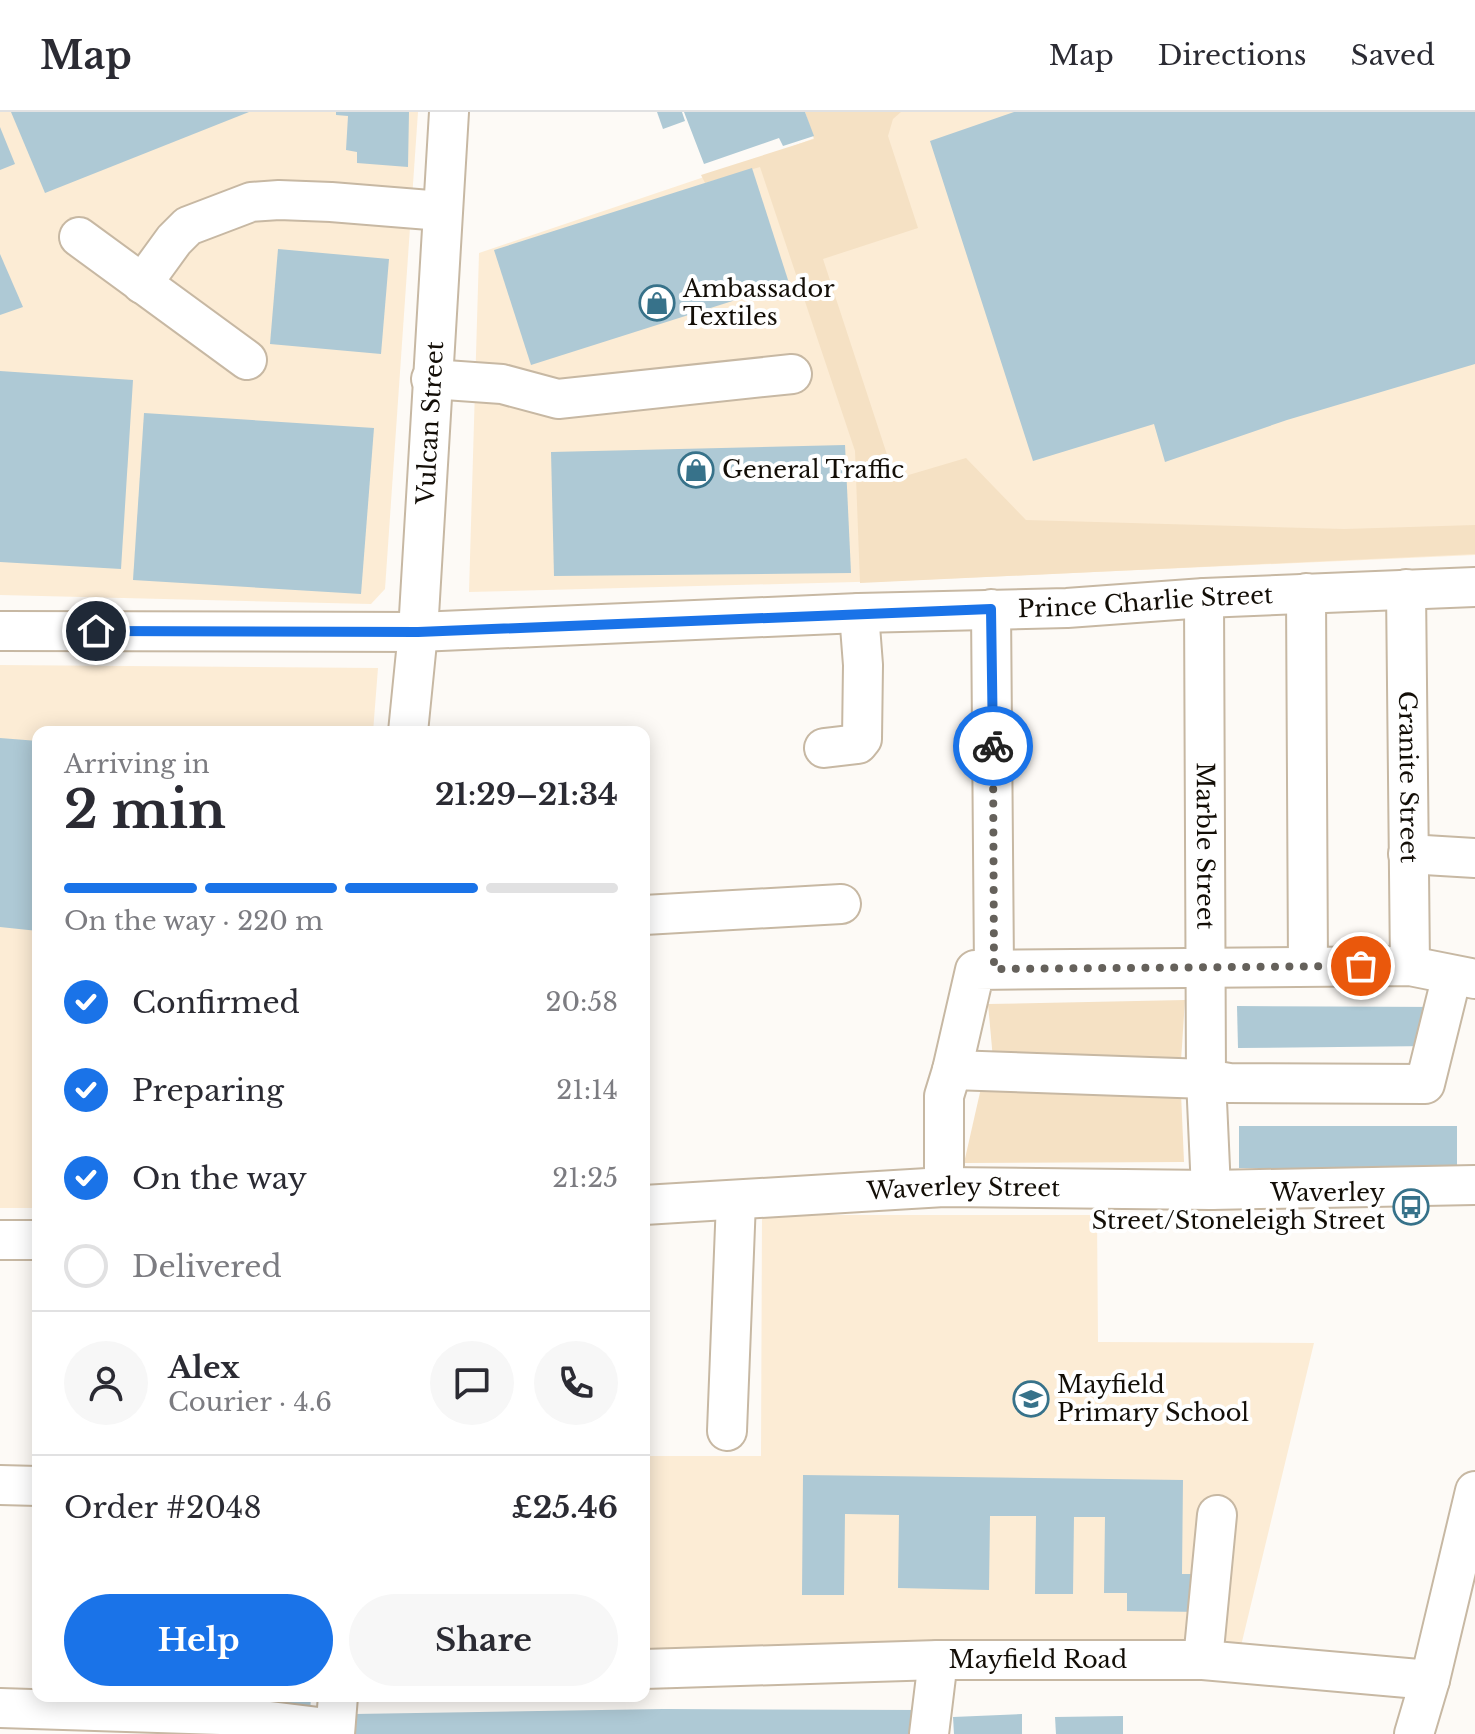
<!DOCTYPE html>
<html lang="en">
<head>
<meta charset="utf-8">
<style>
	:root { --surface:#fff; --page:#f7f7f7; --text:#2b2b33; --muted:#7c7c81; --line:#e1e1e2; --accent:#1a73e8 }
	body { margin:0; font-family:"Libre Baskerville",serif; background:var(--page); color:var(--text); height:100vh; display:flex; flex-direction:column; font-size:30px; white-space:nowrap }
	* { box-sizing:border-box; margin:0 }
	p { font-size:26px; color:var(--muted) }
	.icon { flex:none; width:44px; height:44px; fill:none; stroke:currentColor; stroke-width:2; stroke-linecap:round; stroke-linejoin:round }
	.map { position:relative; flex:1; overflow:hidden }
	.panel { position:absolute; left:32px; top:614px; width:618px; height:976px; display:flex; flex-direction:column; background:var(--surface); border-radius:16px; box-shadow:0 4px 20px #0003 }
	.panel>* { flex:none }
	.pin { position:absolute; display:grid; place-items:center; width:68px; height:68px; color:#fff; margin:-34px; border:4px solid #fff; border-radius:50%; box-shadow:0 2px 8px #0007 }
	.courier { position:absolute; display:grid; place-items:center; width:80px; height:80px; margin:-40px; border:6px solid #1a73e8; border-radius:50%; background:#fff; color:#222; box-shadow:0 2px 10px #0007 }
	.overview em { font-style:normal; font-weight:700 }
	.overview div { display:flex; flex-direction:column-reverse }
	.overview { display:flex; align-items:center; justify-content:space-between; height:136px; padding:0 32px }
	h1 { font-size:52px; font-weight:700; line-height:60px }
	.bar { display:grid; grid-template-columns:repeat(4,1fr); gap:12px 8px; align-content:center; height:96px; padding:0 32px }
	.bar i { height:10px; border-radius:6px; background:var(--line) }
	.bar .selected { background:var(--accent) }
	.bar p { grid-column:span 4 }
	.line { display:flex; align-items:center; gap:20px; padding:0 32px; border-top:2px solid var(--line) }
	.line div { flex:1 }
	.round { display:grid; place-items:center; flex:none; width:84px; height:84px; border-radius:42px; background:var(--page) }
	ol { padding:0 32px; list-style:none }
	li { display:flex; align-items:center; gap:24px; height:88px }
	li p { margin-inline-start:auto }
	li .icon { padding:8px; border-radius:50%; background:var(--accent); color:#fff; stroke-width:4 }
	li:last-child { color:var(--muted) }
	li i { width:44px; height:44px; border:4px solid var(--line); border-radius:50% }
	.primary-button { display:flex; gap:16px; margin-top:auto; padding:16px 32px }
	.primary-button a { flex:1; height:92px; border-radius:48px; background:var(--accent); color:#fff; font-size:32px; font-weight:700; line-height:92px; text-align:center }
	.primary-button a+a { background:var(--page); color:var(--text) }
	header { display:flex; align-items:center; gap:48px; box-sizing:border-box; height:112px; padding:0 40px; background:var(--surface); border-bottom:2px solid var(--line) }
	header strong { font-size:38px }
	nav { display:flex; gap:44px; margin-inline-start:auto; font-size:28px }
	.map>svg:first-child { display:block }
	.built { fill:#fcecd5 }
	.green { fill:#f5e1c4 }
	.building { fill:#aec9d5 }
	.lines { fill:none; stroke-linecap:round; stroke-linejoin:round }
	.minor-casing { stroke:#c7b8a3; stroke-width:42 }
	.minor { stroke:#fff; stroke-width:38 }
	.done { stroke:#65615b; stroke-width:8; stroke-dasharray:0 14.4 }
	.route { stroke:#1a73e8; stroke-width:10 }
	.labels { text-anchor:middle; stroke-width:8; stroke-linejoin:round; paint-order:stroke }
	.poi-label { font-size:24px; fill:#130e07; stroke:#fff; text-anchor:start }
	.street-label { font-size:24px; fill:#130e07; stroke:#fff }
</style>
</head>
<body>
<header>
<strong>Map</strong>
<nav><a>Map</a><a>Directions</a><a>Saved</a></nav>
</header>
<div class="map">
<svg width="1475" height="1622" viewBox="0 0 1475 1622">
	<rect width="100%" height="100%" fill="#fdfaf6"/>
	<!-- built -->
	<g class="built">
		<path d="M0,0H418L385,477L371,492L0,483Z"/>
		<path d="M884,0H1475V443L893,469L469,480L479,141L772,42Z"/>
		<path d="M0,553L378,556L373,620H38V1096H0Z"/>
		<path d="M762,1103H1097L1098,1230L1314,1231L1240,1538L644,1536V1344H761Z"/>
	</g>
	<!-- green -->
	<g class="green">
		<path d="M805,0H901L893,7L888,24L918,116L823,147L895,367L966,346L1026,408L1344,417L1475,413V442L860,471L855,339L760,55L705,71L701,63L814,27Z"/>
		<path d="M1185,888L1181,949L993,947L988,892Z"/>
		<path d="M981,976L1181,981L1184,1050L964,1051Z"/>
	</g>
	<!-- building -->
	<g class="building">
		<path d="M11,0H249L45,81Z"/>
		<path d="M336,0H409L408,55L357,51V40L346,38L348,4L336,3Z"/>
		<path d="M657,0H682L685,9L663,17Z"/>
		<path d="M684,0H805L814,24L783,34L779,26L704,52Z"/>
		<path d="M1014,0H1475V252L1287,308L1165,350L1154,312L1033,349L930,29Z"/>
		<path d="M0,15L15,52L0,58Z"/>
		<path d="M752,56L789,171L531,253L494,138Z"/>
		<path d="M278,137L389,147L381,242L270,232Z"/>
		<path d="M0,142L23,195L0,203Z"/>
		<path d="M0,259L133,268L121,457L0,450Z"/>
		<path d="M144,301L374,316L361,482L133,468Z"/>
		<path d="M845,333L851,461L554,464L551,340Z"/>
		<path d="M0,626L38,629V819L0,815Z"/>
		<path d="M1237,894L1441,895L1432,934L1238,936Z"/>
		<path d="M1239,1014H1457V1057L1239,1056Z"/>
		<path d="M803,1363L1183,1368L1182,1462H1203L1202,1500L1127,1499V1481H1104L1105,1405H1074L1073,1482H1035L1036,1404H990L989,1478L898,1476L899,1403L845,1402L844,1483H802Z"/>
		<path d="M251,1584L265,1586V1584H311L310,1602L252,1601Z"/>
		<path d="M663,1597L924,1598V1622H354V1602Z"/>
		<path d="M1022,1602V1622H954L953,1605Z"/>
		<path d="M1123,1604V1622H1056L1055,1605Z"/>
	</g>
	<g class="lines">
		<defs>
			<g id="minor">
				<path d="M79,125L247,248"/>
				<path d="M142,172L174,128L188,114L251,90L279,88L331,90L442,99"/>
				<path d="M431,267L502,272L558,287L792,262"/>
				<path id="s1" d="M1406,477L1410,854"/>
				<path d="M1306,481L1308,854"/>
				<path id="s2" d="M1204,486L1206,967L1211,1078"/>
				<path d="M991,497L994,857"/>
				<path id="s3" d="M0,519L418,520L859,501L1067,496L1204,486L1475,475"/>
				<path id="s4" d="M408,620L418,520L449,0"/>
				<path d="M824,636L858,632L862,627L863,553L859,501"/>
				<path d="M1408,742L1475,746"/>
				<path d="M644,803L841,792"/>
				<path d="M952,958L1206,967L1229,971L1425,972L1452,863"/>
				<path d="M944,1075V984L952,958L975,858L1410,854L1475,867"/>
				<path id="s5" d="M644,1093L944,1075L1211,1078L1475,1073"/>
				<path d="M0,1128H38"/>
				<path d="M727,1319L736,1089"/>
				<path d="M0,1373L38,1374"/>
				<path d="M1203,1548L1217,1403"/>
				<path id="s6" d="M644,1557L938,1548H1203L1430,1568"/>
				<path d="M0,1596L221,1603L335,1617"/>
				<path d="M335,1622L338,1584"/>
				<path d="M929,1622L938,1548"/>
				<path d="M1414,1622L1430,1568L1475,1379"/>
			</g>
		</defs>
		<!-- minor casing -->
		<use href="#minor" class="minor-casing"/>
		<!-- minor -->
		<use href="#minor" class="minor"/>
	</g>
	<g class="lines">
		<!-- done -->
		<path class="done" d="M993,634L994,857L1361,854"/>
		<!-- route -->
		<path class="route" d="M96,519L418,520L991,497L993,634"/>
	</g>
	<!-- icons -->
	<defs>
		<symbol id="shop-ring" viewBox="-11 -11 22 22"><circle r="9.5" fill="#fff" stroke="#37728a" stroke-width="1.5"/><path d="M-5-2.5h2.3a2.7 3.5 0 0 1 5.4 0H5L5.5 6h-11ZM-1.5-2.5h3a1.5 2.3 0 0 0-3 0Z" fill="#37728a"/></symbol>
		<symbol id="bus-ring" viewBox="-11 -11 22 22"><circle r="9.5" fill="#fff" stroke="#37728a" stroke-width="1.5"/><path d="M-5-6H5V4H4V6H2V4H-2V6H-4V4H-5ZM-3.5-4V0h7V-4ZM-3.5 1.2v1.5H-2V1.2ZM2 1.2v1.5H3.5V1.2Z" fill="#37728a"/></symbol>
		<symbol id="school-ring" viewBox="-11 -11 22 22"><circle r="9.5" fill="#fff" stroke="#37728a" stroke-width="1.5"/><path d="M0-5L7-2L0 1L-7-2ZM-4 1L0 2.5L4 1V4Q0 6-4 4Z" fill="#37728a"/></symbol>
	</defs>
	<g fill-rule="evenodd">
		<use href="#shop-ring" x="637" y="171" width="40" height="40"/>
		<use href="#shop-ring" x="676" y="338" width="40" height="40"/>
		<use href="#bus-ring" x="1391" y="1075" width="40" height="40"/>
		<use href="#school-ring" x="1011" y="1267" width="40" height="40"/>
	</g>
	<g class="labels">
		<!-- poi labels -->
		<g class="poi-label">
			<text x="683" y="185">Ambassador<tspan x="683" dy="28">Textiles</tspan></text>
			<text x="722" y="366">General Traffic</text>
			<text x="1385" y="1089" text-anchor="end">Waverley<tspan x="1385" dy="28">Street/Stoneleigh Street</tspan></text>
			<text x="1057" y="1281">Mayfield<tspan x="1057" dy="28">Primary School</tspan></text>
		</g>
		<!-- street labels -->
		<g class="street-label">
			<text dy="8" stroke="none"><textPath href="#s4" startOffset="310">Vulcan Street</textPath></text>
			<text dy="8" stroke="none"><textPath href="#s3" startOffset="1146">Prince Charlie Street</textPath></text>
			<text dy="8" stroke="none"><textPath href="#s1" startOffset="188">Granite Street</textPath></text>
			<text dy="8" stroke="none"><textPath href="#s2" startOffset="248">Marble Street</textPath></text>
			<text dy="8" stroke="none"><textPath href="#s5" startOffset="320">Waverley Street</textPath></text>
			<text dy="8" stroke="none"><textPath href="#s6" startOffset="394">Mayfield Road</textPath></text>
		</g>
	</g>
</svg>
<div class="pin" style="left:1361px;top:854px;background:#ea580c"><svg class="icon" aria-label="bag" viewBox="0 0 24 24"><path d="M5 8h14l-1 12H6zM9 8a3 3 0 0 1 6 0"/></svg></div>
<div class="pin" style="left:96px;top:519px;background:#1f2937"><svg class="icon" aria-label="home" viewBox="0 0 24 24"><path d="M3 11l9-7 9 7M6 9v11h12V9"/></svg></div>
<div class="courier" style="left:993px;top:634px"><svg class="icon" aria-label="bike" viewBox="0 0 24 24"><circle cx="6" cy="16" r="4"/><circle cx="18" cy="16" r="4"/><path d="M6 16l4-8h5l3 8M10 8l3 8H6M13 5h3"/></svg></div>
<section class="panel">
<div class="overview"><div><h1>2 min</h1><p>Arriving in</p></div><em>21:29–21:34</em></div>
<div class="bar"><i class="selected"></i><i class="selected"></i><i class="selected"></i><i></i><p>On the way · 220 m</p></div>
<ol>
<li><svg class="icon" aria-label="check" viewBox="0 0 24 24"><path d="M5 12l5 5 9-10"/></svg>Confirmed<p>20:58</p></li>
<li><svg class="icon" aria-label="check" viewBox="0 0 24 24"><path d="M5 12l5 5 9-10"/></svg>Preparing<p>21:14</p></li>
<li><svg class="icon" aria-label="check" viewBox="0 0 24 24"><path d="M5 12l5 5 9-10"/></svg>On the way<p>21:25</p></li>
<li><i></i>Delivered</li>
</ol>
<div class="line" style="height:144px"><a class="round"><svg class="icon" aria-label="person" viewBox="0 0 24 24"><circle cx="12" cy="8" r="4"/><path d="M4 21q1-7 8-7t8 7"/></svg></a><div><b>Alex</b><p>Courier · 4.6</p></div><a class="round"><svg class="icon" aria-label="chat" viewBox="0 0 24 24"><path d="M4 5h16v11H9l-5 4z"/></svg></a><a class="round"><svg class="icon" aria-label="phone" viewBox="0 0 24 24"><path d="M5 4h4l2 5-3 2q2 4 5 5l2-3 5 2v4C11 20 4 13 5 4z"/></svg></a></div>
<div class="line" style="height:104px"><div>Order #2048</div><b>£25.46</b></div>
<div class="primary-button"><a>Help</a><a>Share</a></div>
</section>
</div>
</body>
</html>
